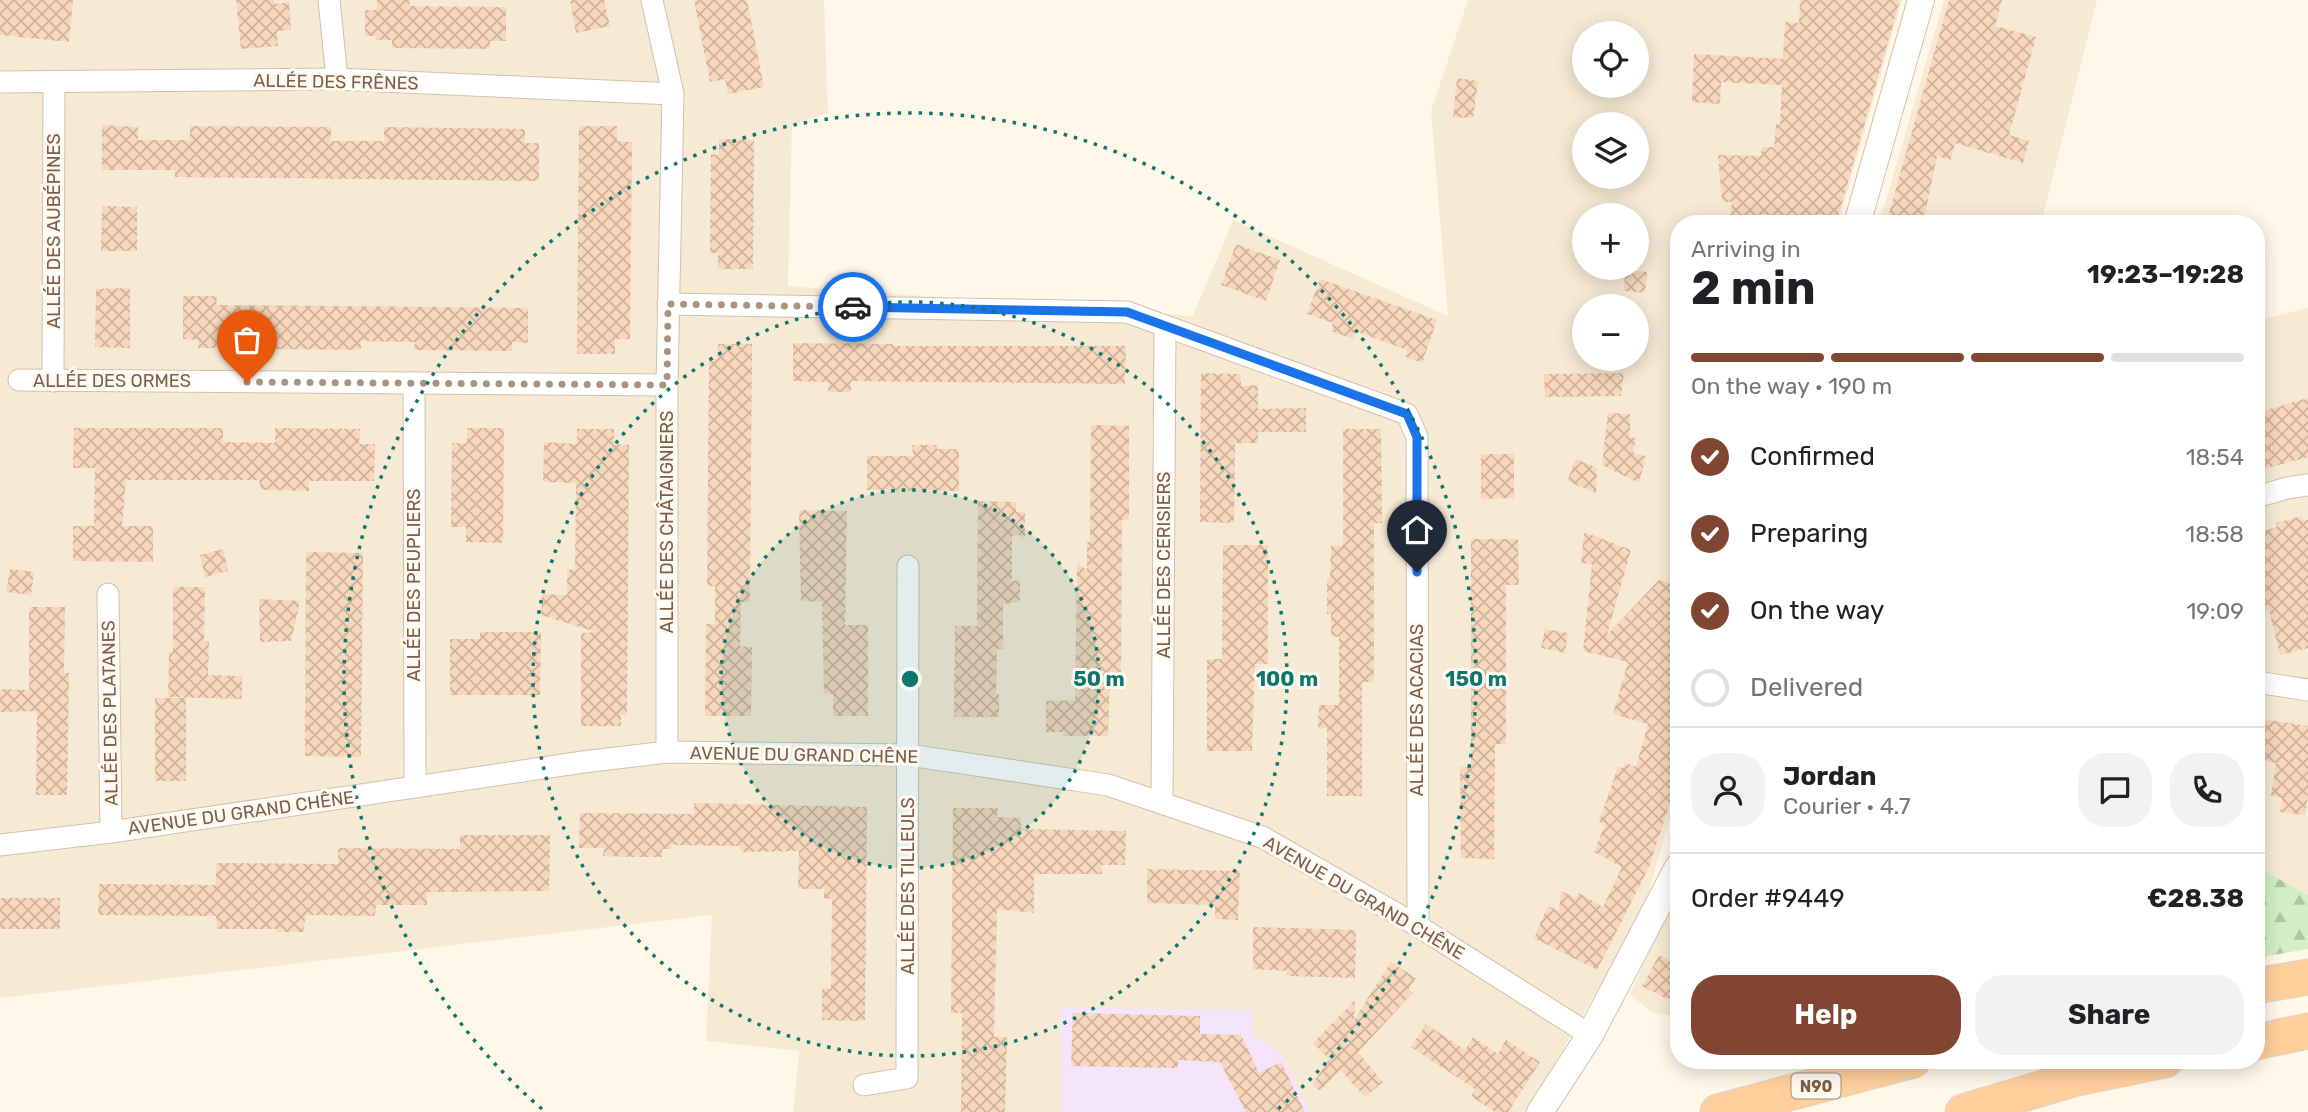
<!DOCTYPE html>
<html lang="en">
<head>
<meta charset="utf-8">
<style>
	:root { --surface:#fff; --page:#f2f2f2; --text:#202124; --muted:#757577; --line:#e0e0e0; --accent:#804631 }
	body { margin:0; font-family:Rubik,sans-serif; background:var(--page); color:var(--text); height:100vh; display:flex; flex-direction:column; font-size:26px; white-space:nowrap }
	* { box-sizing:border-box; margin:0 }
	p { font-size:23px; color:var(--muted) }
	.icon { flex:none; width:38px; height:38px; fill:none; stroke:currentColor; stroke-width:2; stroke-linecap:round; stroke-linejoin:round }
	.map { position:relative; flex:1; overflow:hidden }
	.panel { position:absolute; left:1670px; top:215px; width:595px; height:854px; display:flex; flex-direction:column; background:var(--surface); border-radius:28px; box-shadow:0 4px 18px #0003 }
	.panel>* { flex:none }
	.fabs { position:absolute; left:1572px; top:21px; display:grid; gap:14px }
	.fabs a { display:grid; place-items:center; width:77px; height:77px; border-radius:50%; background:var(--surface); box-shadow:0 4px 18px #0003; font-size:35px }
	.pin { position:absolute; display:grid; place-items:center; width:60px; height:60px; color:#fff; margin:-72px -30px; border-radius:50% 50% 50% 0; rotate:-45deg; box-shadow:0 0 7px #0007 }
	.pin .icon { rotate:45deg }
	.courier { position:absolute; display:grid; place-items:center; width:70px; height:70px; margin:-35px; border:5px solid #1a73e8; border-radius:50%; background:#fff; color:#222; box-shadow:0 2px 9px #0007 }
	.summary em { font-style:normal; font-weight:700 }
	.summary div { display:flex; flex-direction:column-reverse }
	.summary { display:flex; align-items:center; justify-content:space-between; height:119px; padding:0 21px }
	h1 { font-size:46px; font-weight:700; line-height:52px }
	.bar { display:grid; grid-template-columns:repeat(4,1fr); gap:10px 7px; align-content:center; height:84px; padding:0 21px }
	.bar i { height:9px; border-radius:5px; background:var(--line) }
	.bar .current { background:var(--accent) }
	.bar p { grid-column:span 4 }
	.line { display:flex; align-items:center; gap:18px; padding:0 21px; border-top:2px solid var(--line) }
	.line div { flex:1 }
	.round { display:grid; place-items:center; flex:none; width:74px; height:74px; border-radius:28px; background:var(--page) }
	ol { padding:0 21px; list-style:none }
	li { display:flex; align-items:center; gap:21px; height:77px }
	li p { margin-inline-start:auto }
	li .icon { padding:7px; border-radius:50%; background:var(--accent); color:#fff; stroke-width:4 }
	li:last-child { color:var(--muted) }
	li i { width:38px; height:38px; border:4px solid var(--line); border-radius:50% }
	.action { display:flex; gap:14px; margin-top:auto; padding:14px 21px }
	.action a { flex:1; height:80px; border-radius:28px; background:var(--accent); color:#fff; font-size:28px; font-weight:700; line-height:80px; text-align:center }
	.action a+a { background:var(--page); color:var(--text) }
	.map>svg:first-child { display:block }
	.residential { fill:#f7ead5; fill-rule:evenodd }
	.education { fill:#f4e4fc }
	.forest { fill:url(#forest-firs) }
	.building { fill:url(#building-cross-hatch) }
	.lines { fill:none; stroke-linecap:round; stroke-linejoin:round }
	.minor-casing { stroke:#d3c0ac; stroke-width:23 }
	.tertiary-casing { stroke:#d3c0ac; stroke-width:28 }
	.trunk-casing { stroke:#ddd5cf; stroke-width:37 }
	.minor { stroke:#fff; stroke-width:21 }
	.tertiary { stroke:#fff; stroke-width:26 }
	.trunk { stroke:#ffce9c; stroke-width:35 }
	.done { stroke:#aa9480; stroke-width:7; stroke-dasharray:0 12.6 }
	.route { stroke:#1a73e8; stroke-width:9 }
	.ring { fill:none; stroke:#0f766e; stroke-width:3.5; stroke-dasharray:3.5 7 }
	.labels { text-anchor:middle; stroke-width:6; stroke-linejoin:round; paint-order:stroke }
	.shield { fill:#fffaf1; stroke:#a48d7b; stroke-width:2 }
	.shield-label { font-size:16px; font-weight:bold; fill:#7d5e48 }
	.street-label { font-size:18px; fill:#7d5e48; stroke:#fffaf1 }
	.centre { fill:#0f766e; stroke:#fffaf1; stroke-width:3.5 }
	.ring-label { font-size:21px; text-anchor:middle; font-weight:bold; fill:#0f766e; stroke:#fffaf1; stroke-width:6; stroke-linejoin:round; paint-order:stroke }
</style>
</head>
<body>
<div class="map">
<svg width="2308" height="1112" viewBox="0 0 2308 1112">
	<defs>
		<pattern id="forest-firs" width="22" height="20" patternUnits="userSpaceOnUse" patternTransform="scale(1.75)"><rect width="22" height="20" fill="#d3efc4"/><path d="M5 1l3.5 6h-7zM16 11l3.5 6h-7z" fill="#b0c5a1"/></pattern>
		<pattern id="building-cross-hatch" width="8" height="8" patternUnits="userSpaceOnUse" patternTransform="scale(1.75)"><rect width="8" height="8" fill="#f8d7bc"/><path d="M0 0l8 8M0 8l8-8" fill="none" stroke="#ceb29b"/></pattern>
	</defs>
	<rect width="100%" height="100%" fill="#fff7e8"/>
	<!-- residential -->
	<g class="residential">
		<path d="M0,0H824L828,113L792,125L788,286L1193,316L1233,220L1448,316L1431,111L1468,0H1902L1838,224H1678V788L1644,909L1527,1112H793L799,1051L706,1041L712,915L0,998ZM1584,33H1636V86H1584ZM1584,124H1636V177H1584ZM1584,215H1636V268H1584ZM1584,306H1636V359H1584Z"/>
		<path d="M1944,0H2097L2041,224H1879Z"/>
		<path d="M2308,308V895L2256,866V321Z"/>
		<path d="M1678,888V1017L1651,1012L1630,994Z"/>
	</g>
	<!-- education -->
	<path class="education" d="M1060,1008L1253,1010L1252,1035L1280,1052L1310,1112H1063Z"/>
	<!-- forest -->
	<path class="forest" d="M2256,866L2308,895V949L2256,958Z"/>
	<!-- building -->
	<g class="building">
		<path d="M0,0H73L69,42L0,35Z"/>
		<path d="M236,0H274V4L289,2L291,30L277,31L278,46L241,49Z"/>
		<path d="M377,0H410L409,6L506,7V41H490V49L392,48V40H376V36H365V10H377Z"/>
		<path d="M570,0H604L610,26L576,33Z"/>
		<path d="M694,0H747L764,87L728,94L725,79L710,82Z"/>
		<path d="M1800,0H1900L1836,224H1729L1732,202H1722L1718,155L1761,156L1762,147H1774L1776,124L1780,125L1782,85L1721,82L1720,104L1692,102L1694,54L1783,59L1785,22L1799,23Z"/>
		<path d="M1949,0H2002L1995,26L2036,37L2009,135L2029,141L2023,163L1955,143L1951,160L1937,156L1923,224H1886Z"/>
		<path d="M1457,78L1478,81L1473,118L1453,117Z"/>
		<path d="M102,125L138,127V140H190V126L331,127V141H384V127L525,129V143H539V181L175,177V170H102Z"/>
		<path d="M579,126H617V141L632,142L630,339H615V354H577Z"/>
		<path d="M719,139L754,140L753,269H718V253H710L711,154L719,155Z"/>
		<path d="M102,206L137,207V251H101Z"/>
		<path d="M1236,244L1280,260L1266,301L1221,285Z"/>
		<path d="M1625,270L1647,272L1645,293L1624,291Z"/>
		<path d="M1320,279L1437,320L1422,363L1406,357L1407,350L1355,331L1353,339L1331,331L1333,323L1307,314Z"/>
		<path d="M130,288V348L95,347L96,289Z"/>
		<path d="M183,296H217L216,305L528,308V343L512,342V351L414,350L415,342L361,341V350L198,348V340L183,339Z"/>
		<path d="M793,343L893,344V346H1126L1125,384L851,381V392H828L829,382L793,381Z"/>
		<path d="M718,344H752L750,602H741L740,646L752,647L751,716H705L706,624H715V586H707L709,359H717Z"/>
		<path d="M1201,373L1241,374V386L1258,385V409L1306,408V432H1258V443H1235L1234,523L1200,522Z"/>
		<path d="M1624,373L1621,396L1545,397L1544,374Z"/>
		<path d="M2308,398V457L2256,471V413Z"/>
		<path d="M1608,413L1630,414V437L1636,438L1633,453L1646,456L1639,483L1602,465Z"/>
		<path d="M1091,425L1129,426V520H1122L1121,678L1110,679L1108,736H1063L1064,732H1046V701L1075,700L1077,563L1087,570V542H1090Z"/>
		<path d="M74,428H223V442L275,443V428L360,429L359,444H375L374,481H309V491L261,490L259,480H126L122,526H153V562L73,561V526H94L95,468H73Z"/>
		<path d="M467,428H504L503,543L466,542V527H451L452,443H467Z"/>
		<path d="M577,429H614V444L629,445L627,715H621V726H581V633L596,632L541,615L542,594L567,595V570H575L576,483L543,482L544,442L577,444Z"/>
		<path d="M1343,429H1381L1382,523H1374V682H1362V796H1327V728L1318,729L1319,705H1339V637L1331,636V613L1327,614V579H1330L1331,545L1343,546Z"/>
		<path d="M912,445H936L937,449H959V491L867,490V456H913Z"/>
		<path d="M1481,454H1514V498L1481,499Z"/>
		<path d="M1576,459L1597,468L1596,493L1567,481Z"/>
		<path d="M978,501L1016,502V512H1025V539L1019,535L1012,536V581L1020,580V602L1003,604V649H997L996,694H999V717H954L955,626H977Z"/>
		<path d="M799,510L847,511L845,625H868V716H833V694L824,693L822,602L801,601Z"/>
		<path d="M2302,516L2303,521L2308,520V648L2280,655L2269,610L2256,613V533L2277,527L2276,523Z"/>
		<path d="M1584,532L1631,550L1607,635L1659,580L1678,585V778L1649,867L1597,970L1534,938L1548,906L1559,911L1561,891L1576,898L1579,893L1603,907L1622,867L1594,852L1605,824L1599,822L1618,767L1623,768L1625,763L1636,767L1648,724L1613,714L1628,662L1583,651L1592,564L1581,563Z"/>
		<path d="M1471,539H1518L1519,585H1506V744H1495L1494,859L1461,858L1460,767H1471Z"/>
		<path d="M1223,545H1268V664H1255L1252,751H1207V659H1222Z"/>
		<path d="M223,549L228,571L205,577L200,555Z"/>
		<path d="M306,552L363,553L361,757L305,756Z"/>
		<path d="M10,569L34,572L31,595L6,592Z"/>
		<path d="M173,587H205L204,641L209,642L208,675L242,676V699L168,697L169,652H173Z"/>
		<path d="M259,599L300,601L291,641L260,642Z"/>
		<path d="M29,607H65L64,673H69L67,795H36L37,711L0,712V689L29,690Z"/>
		<path d="M1545,629L1568,633L1565,653L1541,648Z"/>
		<path d="M480,632H541L540,695H450V639H480Z"/>
		<rect x="155" y="698" width="31" height="83"/>
		<path d="M2263,719L2308,726V794L2305,815L2280,812L2282,798L2271,796L2276,763L2256,761V724L2262,725Z"/>
		<path d="M694,803L867,807L865,1021L822,1020V988L831,989L832,899L824,898V889H798L799,851L742,852L739,846L671,845V849H662V857H632L603,856L604,848H579L580,813L694,814Z"/>
		<path d="M953,808H998L997,817L1021,818V829L1126,831L1125,865H1102V874H1034V913L997,909L994,1037H1007L1005,1112H961L962,1013H951Z"/>
		<path d="M460,835H550L549,891L427,892V905H376L375,916L306,915L303,932H276V929H217L216,916L98,915L99,884L216,885V863L338,864V848L460,849Z"/>
		<path d="M1147,869L1240,871L1238,920L1215,919V905L1147,903Z"/>
		<rect x="0" y="898" width="60" height="31"/>
		<path d="M1253,927L1356,930L1355,978L1286,976V971L1253,969Z"/>
		<path d="M1659,955L1678,965V982L1669,1000L1642,986Z"/>
		<path d="M1391,962L1416,978L1408,990L1413,993L1358,1052L1383,1082L1365,1097L1340,1070L1320,1091L1312,1085L1329,1059L1313,1043L1355,1000L1354,1020Z"/>
		<path d="M1073,1013L1200,1016V1034L1241,1035L1259,1073L1281,1062L1305,1112H1246L1220,1062L1178,1060V1068L1071,1066Z"/>
		<path d="M1426,1024L1465,1050L1473,1037L1498,1054L1506,1040L1540,1062L1508,1112H1495L1471,1096L1475,1089L1411,1047Z"/>
	</g>
	<g class="lines">
		<defs>
			<g id="minor">
				<path d="M329,0L337,79"/>
				<path d="M652,0L673,94L667,385V752"/>
				<path d="M0,82L337,79L673,94"/>
				<path d="M668,304L1127,312L1407,414L1417,437L1418,926"/>
				<path d="M19,380L667,385"/>
				<path d="M53,381L54,82"/>
				<path d="M414,383L415,787"/>
				<path d="M2256,497L2287,488L2308,485"/>
				<path d="M108,594L111,832"/>
				<path d="M2256,682L2308,690"/>
				<path d="M1162,803L1165,326"/>
				<path d="M0,845L111,832L583,762L667,752L909,755L1108,785L1262,837L1418,926L1590,1035"/>
				<path d="M864,1085L907,1078L908,566"/>
			</g>
			<g id="tertiary">
				<path d="M1857,224L1921,0"/>
				<path d="M1540,1112L1590,1035L1678,867"/>
			</g>
			<g id="trunk">
				<path d="M2256,986L2308,977"/>
				<path d="M2256,1042L2308,1031"/>
				<path d="M1718,1112L1913,1060"/>
				<path d="M1963,1112L2073,1079L2165,1060"/>
			</g>
		</defs>
		<!-- minor casing -->
		<use href="#minor" class="minor-casing"/>
		<!-- tertiary casing -->
		<use href="#tertiary" class="tertiary-casing"/>
		<!-- trunk casing -->
		<use href="#trunk" class="trunk-casing"/>
		<!-- minor -->
		<use href="#minor" class="minor"/>
		<!-- tertiary -->
		<use href="#tertiary" class="tertiary"/>
		<!-- trunk -->
		<use href="#trunk" class="trunk"/>
	</g>
	<g class="lines">
		<!-- done -->
		<path class="done" d="M247,382L667,385L668,304L853,307"/>
		<!-- route -->
		<path class="route" d="M853,307L1127,312L1407,414L1417,437V572"/>
	</g>
	<!-- distance rings -->
	<circle cx="910" cy="679" r="189" fill="#0f766e" fill-opacity=".12"/>
	<g class="ring">
		<circle cx="910" cy="679" r="189"/>
		<circle cx="910" cy="679" r="377"/>
		<path d="M542 1109A566 566 0 1 1 1278 1109"/>
	</g>
	<g class="labels">
		<!-- shield labels -->
		<rect class="shield" x="1791.5" y="1073.5" width="49" height="25" rx="5"/>
		<g class="shield-label">
			<text x="1816" y="1092">N90</text>
		</g>
		<!-- street labels -->
		<g class="street-label">
			<text transform="translate(336 82) rotate(1)" y="6">ALLÉE DES FRÊNES</text>
			<text transform="translate(54 231) rotate(-90)" y="6">ALLÉE DES AUBÉPINES</text>
			<text x="112" y="387">ALLÉE DES ORMES</text>
			<text transform="translate(667 522) rotate(-90)" y="6">ALLÉE DES CHÂTAIGNIERS</text>
			<text transform="translate(1164 565) rotate(-90)" y="6">ALLÉE DES CERISIERS</text>
			<text transform="translate(414 585) rotate(-90)" y="6">ALLÉE DES PEUPLIERS</text>
			<text transform="translate(1417 710) rotate(-90)" y="6">ALLÉE DES ACACIAS</text>
			<text transform="translate(110 713) rotate(-91)" y="6">ALLÉE DES PLATANES</text>
			<text transform="translate(804 755) rotate(1)" y="6">AVENUE DU GRAND CHÊNE</text>
			<text transform="translate(241 813) rotate(-8)" y="6">AVENUE DU GRAND CHÊNE</text>
			<text transform="translate(908 886) rotate(-90)" y="6">ALLÉE DES TILLEULS</text>
			<text transform="translate(1364 898) rotate(30)" y="6">AVENUE DU GRAND CHÊNE</text>
		</g>
	</g>
	<circle cx="910" cy="679" r="10" class="centre"/>
	<g class="ring-label">
		<text x="1099" y="686">50 m</text>
		<text x="1287" y="686">100 m</text>
		<text x="1476" y="686">150 m</text>
	</g>
</svg>
<div class="fabs">
<a><svg class="icon" aria-label="locate" viewBox="0 0 24 24"><circle cx="12" cy="12" r="6"/><path d="M12 2v4M12 18v4M2 12h4M18 12h4"/></svg></a>
<a><svg class="icon" aria-label="layers" viewBox="0 0 24 24"><path d="M12 4l9 5-9 5-9-5zM3 14l9 5 9-5"/></svg></a>
<a>+</a>
<a>−</a>
</div>
<div class="pin" style="left:247px;top:382px;background:#ea580c"><svg class="icon" aria-label="bag" viewBox="0 0 24 24"><path d="M5 8h14l-1 12H6zM9 8a3 3 0 0 1 6 0"/></svg></div>
<div class="pin" style="left:1417px;top:572px;background:#1f2937"><svg class="icon" aria-label="home" viewBox="0 0 24 24"><path d="M3 11l9-7 9 7M6 9v11h12V9"/></svg></div>
<div class="courier" style="left:853px;top:307px"><svg class="icon" aria-label="car" viewBox="0 0 24 24"><path d="M5 17H2v-5l4-1 3-4h7l3 4 3 1v5h-3M9 17h6M6 11h13"/><circle cx="7" cy="17" r="2"/><circle cx="17" cy="17" r="2"/></svg></div>
<section class="panel">
<div class="summary"><div><h1>2 min</h1><p>Arriving in</p></div><em>19:23–19:28</em></div>
<div class="bar"><i class="current"></i><i class="current"></i><i class="current"></i><i></i><p>On the way · 190 m</p></div>
<ol>
<li><svg class="icon" aria-label="check" viewBox="0 0 24 24"><path d="M5 12l5 5 9-10"/></svg>Confirmed<p>18:54</p></li>
<li><svg class="icon" aria-label="check" viewBox="0 0 24 24"><path d="M5 12l5 5 9-10"/></svg>Preparing<p>18:58</p></li>
<li><svg class="icon" aria-label="check" viewBox="0 0 24 24"><path d="M5 12l5 5 9-10"/></svg>On the way<p>19:09</p></li>
<li><i></i>Delivered</li>
</ol>
<div class="line" style="height:126px"><a class="round"><svg class="icon" aria-label="person" viewBox="0 0 24 24"><circle cx="12" cy="8" r="4"/><path d="M4 21q1-7 8-7t8 7"/></svg></a><div><b>Jordan</b><p>Courier · 4.7</p></div><a class="round"><svg class="icon" aria-label="chat" viewBox="0 0 24 24"><path d="M4 5h16v11H9l-5 4z"/></svg></a><a class="round"><svg class="icon" aria-label="phone" viewBox="0 0 24 24"><path d="M5 4h4l2 5-3 2q2 4 5 5l2-3 5 2v4C11 20 4 13 5 4z"/></svg></a></div>
<div class="line" style="height:91px"><div>Order #9449</div><b>€28.38</b></div>
<div class="action"><a>Help</a><a>Share</a></div>
</section>
</div>
</body>
</html>
